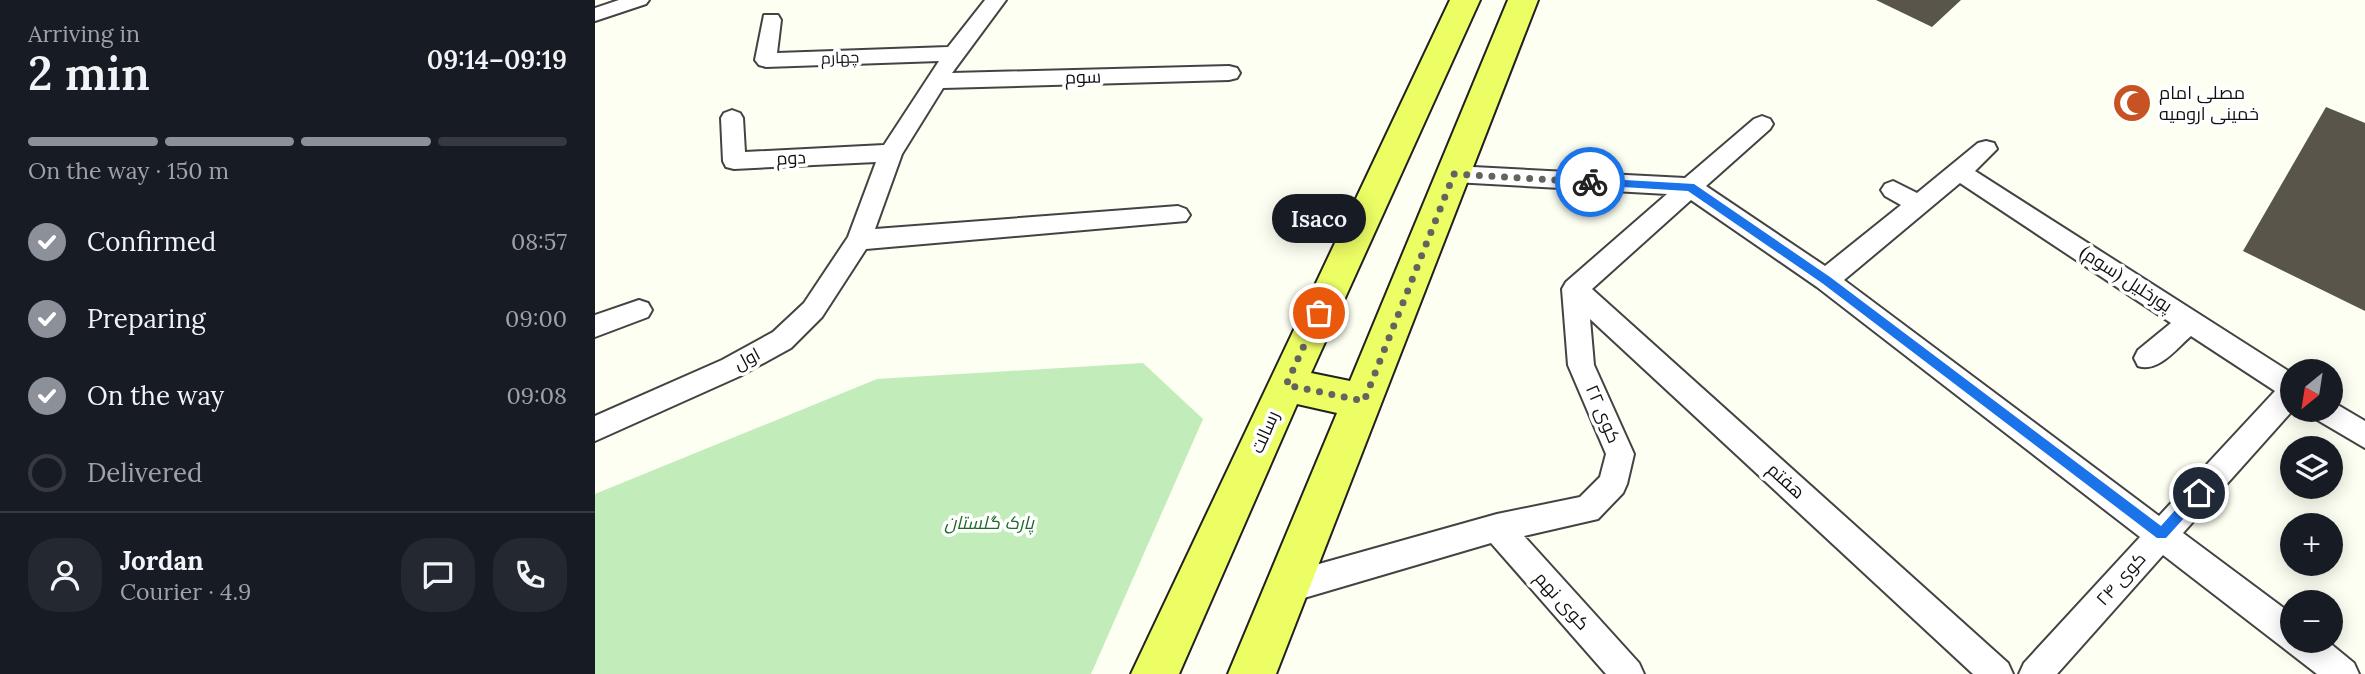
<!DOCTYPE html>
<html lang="en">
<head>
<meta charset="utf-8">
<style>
	:root { --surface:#171b24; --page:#242831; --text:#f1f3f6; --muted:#9ea1a6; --line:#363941; --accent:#8c9099 }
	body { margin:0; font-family:Lora,Cairo,serif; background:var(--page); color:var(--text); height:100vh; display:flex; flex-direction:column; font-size:26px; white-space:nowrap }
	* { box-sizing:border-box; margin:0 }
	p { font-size:23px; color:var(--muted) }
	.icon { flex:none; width:38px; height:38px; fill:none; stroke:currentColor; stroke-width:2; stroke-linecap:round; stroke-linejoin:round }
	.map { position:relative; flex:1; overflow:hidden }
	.panel { display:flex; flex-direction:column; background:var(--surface); width:595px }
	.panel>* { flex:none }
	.needle { width:46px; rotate:210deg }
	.controls { position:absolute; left:1685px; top:359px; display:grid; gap:14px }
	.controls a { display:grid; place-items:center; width:63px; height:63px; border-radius:50%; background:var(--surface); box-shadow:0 4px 18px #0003; font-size:35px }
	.pin { position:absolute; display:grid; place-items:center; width:60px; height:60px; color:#fff; margin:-30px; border:4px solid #fff; border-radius:50%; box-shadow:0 2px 7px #0007 }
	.courier { position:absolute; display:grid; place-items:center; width:70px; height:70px; margin:-35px; border:5px solid #1a73e8; border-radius:50%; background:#fff; color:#222; box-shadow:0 2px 9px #0007 }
	.bubble { position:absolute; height:49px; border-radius:24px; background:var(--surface); box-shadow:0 4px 18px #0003; font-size:23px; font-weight:600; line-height:49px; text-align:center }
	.overview em { font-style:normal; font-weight:600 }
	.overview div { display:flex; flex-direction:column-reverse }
	.overview { display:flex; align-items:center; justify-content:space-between; height:119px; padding:0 28px }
	h1 { font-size:46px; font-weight:600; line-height:52px }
	.bar { display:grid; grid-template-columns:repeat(4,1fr); gap:10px 7px; align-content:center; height:84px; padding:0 28px }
	.bar i { height:9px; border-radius:5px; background:var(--line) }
	.bar .current { background:var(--accent) }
	.bar p { grid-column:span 4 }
	.line { display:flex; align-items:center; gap:18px; padding:0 28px; border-top:2px solid var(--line) }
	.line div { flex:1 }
	.round { display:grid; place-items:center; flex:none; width:74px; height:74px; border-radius:28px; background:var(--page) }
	ol { padding:0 28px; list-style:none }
	li { display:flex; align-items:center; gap:21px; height:77px }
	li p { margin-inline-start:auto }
	li .icon { padding:7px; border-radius:50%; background:var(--accent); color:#fff; stroke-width:4 }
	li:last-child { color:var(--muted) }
	li i { width:38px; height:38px; border:4px solid var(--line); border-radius:50% }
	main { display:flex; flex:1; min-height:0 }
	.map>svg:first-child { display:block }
	.green { fill:#c2ecb9 }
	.building { fill:#59554b }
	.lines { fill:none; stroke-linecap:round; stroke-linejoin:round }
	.street-casing { stroke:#434343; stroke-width:4 }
	.primary-casing { stroke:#212121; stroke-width:4 }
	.street { fill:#fff; fill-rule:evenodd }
	.primary { fill:#edfd64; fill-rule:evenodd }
	.route { fill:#1a73e8 }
	.done { stroke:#63645f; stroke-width:7; stroke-dasharray:0 12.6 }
	.labels { text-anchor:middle; stroke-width:7; stroke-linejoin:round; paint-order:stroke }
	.far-street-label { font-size:16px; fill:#101010; stroke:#fff }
	.street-label { font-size:18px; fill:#101010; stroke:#fff }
	.poi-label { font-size:18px; fill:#101010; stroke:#fff; text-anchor:start }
	.park-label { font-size:18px; font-style:italic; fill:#1c6b27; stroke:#fff }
</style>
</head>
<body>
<main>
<section class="panel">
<div class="overview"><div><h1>2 min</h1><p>Arriving in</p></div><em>09:14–09:19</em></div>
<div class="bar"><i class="current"></i><i class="current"></i><i class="current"></i><i></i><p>On the way · 150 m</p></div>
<ol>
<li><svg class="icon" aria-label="check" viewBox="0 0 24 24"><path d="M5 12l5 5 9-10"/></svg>Confirmed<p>08:57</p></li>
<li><svg class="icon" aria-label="check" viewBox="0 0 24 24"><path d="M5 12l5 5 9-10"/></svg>Preparing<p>09:00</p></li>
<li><svg class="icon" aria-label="check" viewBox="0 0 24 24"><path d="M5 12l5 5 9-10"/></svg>On the way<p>09:08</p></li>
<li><i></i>Delivered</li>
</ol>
<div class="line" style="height:126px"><a class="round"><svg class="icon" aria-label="person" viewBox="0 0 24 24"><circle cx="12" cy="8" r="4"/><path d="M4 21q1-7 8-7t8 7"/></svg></a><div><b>Jordan</b><p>Courier · 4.9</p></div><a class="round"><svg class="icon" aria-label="chat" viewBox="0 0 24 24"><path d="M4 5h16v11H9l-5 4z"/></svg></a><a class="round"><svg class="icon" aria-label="phone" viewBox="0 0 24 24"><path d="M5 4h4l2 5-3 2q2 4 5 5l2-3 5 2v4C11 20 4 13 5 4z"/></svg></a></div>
</section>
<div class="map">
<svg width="1770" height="674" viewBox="0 0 1770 674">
	<rect width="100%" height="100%" fill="#fdfff2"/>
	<!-- green -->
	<path class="green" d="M548,363L608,419L496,674H0V494L282,379Z"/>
	<!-- building -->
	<g class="building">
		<path d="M1281,0H1366L1337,27Z"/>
		<path d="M1731,107L1770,123V311L1648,251Z"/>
	</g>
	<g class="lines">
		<defs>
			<g id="street">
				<path d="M24,0H54L51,4L0,21V8Z"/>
				<path d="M390,0H411L357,73L634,66L642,68L645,73L642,78L634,80L348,88L307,154L280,229L583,206L591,209L595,215L591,221L271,249L227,317L196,348L145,376L0,441V416L127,360L178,332L209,303L253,237L281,162L139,169L131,167L128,161L126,118L129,113L137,110L145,113L148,118L150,152L289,145L344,61L171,67L164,65L160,60L169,15H183L186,20L182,53L353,47Z"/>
				<path d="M1167,116L1175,119L1178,124L1175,129L1111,186L1230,266L1306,205L1290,196L1286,190L1290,184L1298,181L1322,193L1383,143L1391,141L1399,143L1402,149L1380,171L1698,374V410L1588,533L1698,615V640H1731L1759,663L1764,674H1722L1568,555L1462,674H1424L1429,663L1545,537L1222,287L1096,200L997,289L1413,663L1418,674H1378L995,319L999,365L1039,454L1032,484L1028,493L1003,519L929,536L1044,663L1049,674H1011L896,543L692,603L681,599L677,588L681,577L692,573L902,514L985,497L1005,477L1011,454L973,365L967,289L971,282L1072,194L859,182L851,180L847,174L851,168L859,166L1090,178L1159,119ZM1365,183L1576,323L1543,350L1539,358L1543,366C1563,373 1581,349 1596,336L1680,391L1564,516L1249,280Z"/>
				<path d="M44,300L53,303L57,310L53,317L0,337V315Z"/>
				<path d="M1736,401L1770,421V448L1719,418L1715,410H1736Z"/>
			</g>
			<path id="primary" d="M855,0H885L716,373L755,381L913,0H943L681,674H633L742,413L702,404L584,674H536Z"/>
		</defs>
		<!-- street casing -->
		<use href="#street" class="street-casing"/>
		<!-- primary casing -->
		<use href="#primary" class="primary-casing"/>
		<!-- street -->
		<use href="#street" class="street"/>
		<!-- primary -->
		<use href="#primary" class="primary"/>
	</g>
	<!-- route -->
	<path class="route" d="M995,178L1099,184L1235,277L1566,526L1599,489H1608V497L1571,538H1562L1227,283L1093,191L995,185L990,182Z"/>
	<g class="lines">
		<!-- done -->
		<path class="done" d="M724,313L691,385L769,401L859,174L995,182"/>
	</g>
	<!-- icons -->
	<defs>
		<symbol id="mosque-disc" viewBox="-11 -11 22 22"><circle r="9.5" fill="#c65321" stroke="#fff"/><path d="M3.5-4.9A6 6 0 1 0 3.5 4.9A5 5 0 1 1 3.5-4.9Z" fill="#fff"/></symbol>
	</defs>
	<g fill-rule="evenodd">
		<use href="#mosque-disc" x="1515" y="81" width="44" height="44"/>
	</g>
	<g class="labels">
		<!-- far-street labels -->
		<g class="far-street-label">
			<text transform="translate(245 57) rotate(-2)" y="6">چهارم</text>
		</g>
		<!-- street labels -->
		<g class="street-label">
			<text transform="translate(488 77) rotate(-2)" y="6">سوم</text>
			<text transform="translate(196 158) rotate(-3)" y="6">دوم</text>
			<text transform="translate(1531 279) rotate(33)" y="6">پورخلیل (سوم)</text>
			<text transform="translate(152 359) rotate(-28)" y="6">اول</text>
			<text transform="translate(1008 414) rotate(67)" y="6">کوی ۲۲</text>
			<text transform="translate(670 432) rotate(-66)" y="6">رسالت</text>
			<text transform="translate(1191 481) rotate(42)" y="6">هفتم</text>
			<text transform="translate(1526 579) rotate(-48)" y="6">کوی ۲۴</text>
			<text transform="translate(967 601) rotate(48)" y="6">کوی نهم</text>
		</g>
		<!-- poi labels -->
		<g class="poi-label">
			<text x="1564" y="99">مصلی امام<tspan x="1564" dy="21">خمینی ارومیه</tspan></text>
		</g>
		<!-- park labels -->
		<g class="park-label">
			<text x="394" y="529">پارک گلستان</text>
		</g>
	</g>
</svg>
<div class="controls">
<a><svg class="needle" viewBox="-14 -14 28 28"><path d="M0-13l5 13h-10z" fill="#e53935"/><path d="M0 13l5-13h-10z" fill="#9ea1a6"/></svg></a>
<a><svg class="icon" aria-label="layers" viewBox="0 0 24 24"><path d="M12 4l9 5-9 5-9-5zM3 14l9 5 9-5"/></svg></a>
<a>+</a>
<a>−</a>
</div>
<div class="pin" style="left:724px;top:313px;background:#ea580c"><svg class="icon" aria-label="bag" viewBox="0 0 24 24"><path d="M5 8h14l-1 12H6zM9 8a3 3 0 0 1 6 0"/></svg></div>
<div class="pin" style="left:1604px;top:493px;background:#1f2937"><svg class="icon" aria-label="home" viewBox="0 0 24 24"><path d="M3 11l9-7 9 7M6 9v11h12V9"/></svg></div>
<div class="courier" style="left:995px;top:182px"><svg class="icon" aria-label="bike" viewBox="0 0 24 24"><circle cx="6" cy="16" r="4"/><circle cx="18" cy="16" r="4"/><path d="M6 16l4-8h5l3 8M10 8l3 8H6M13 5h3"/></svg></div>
<div class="bubble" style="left:677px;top:194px;width:94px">Isaco</div>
</div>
</main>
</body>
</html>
